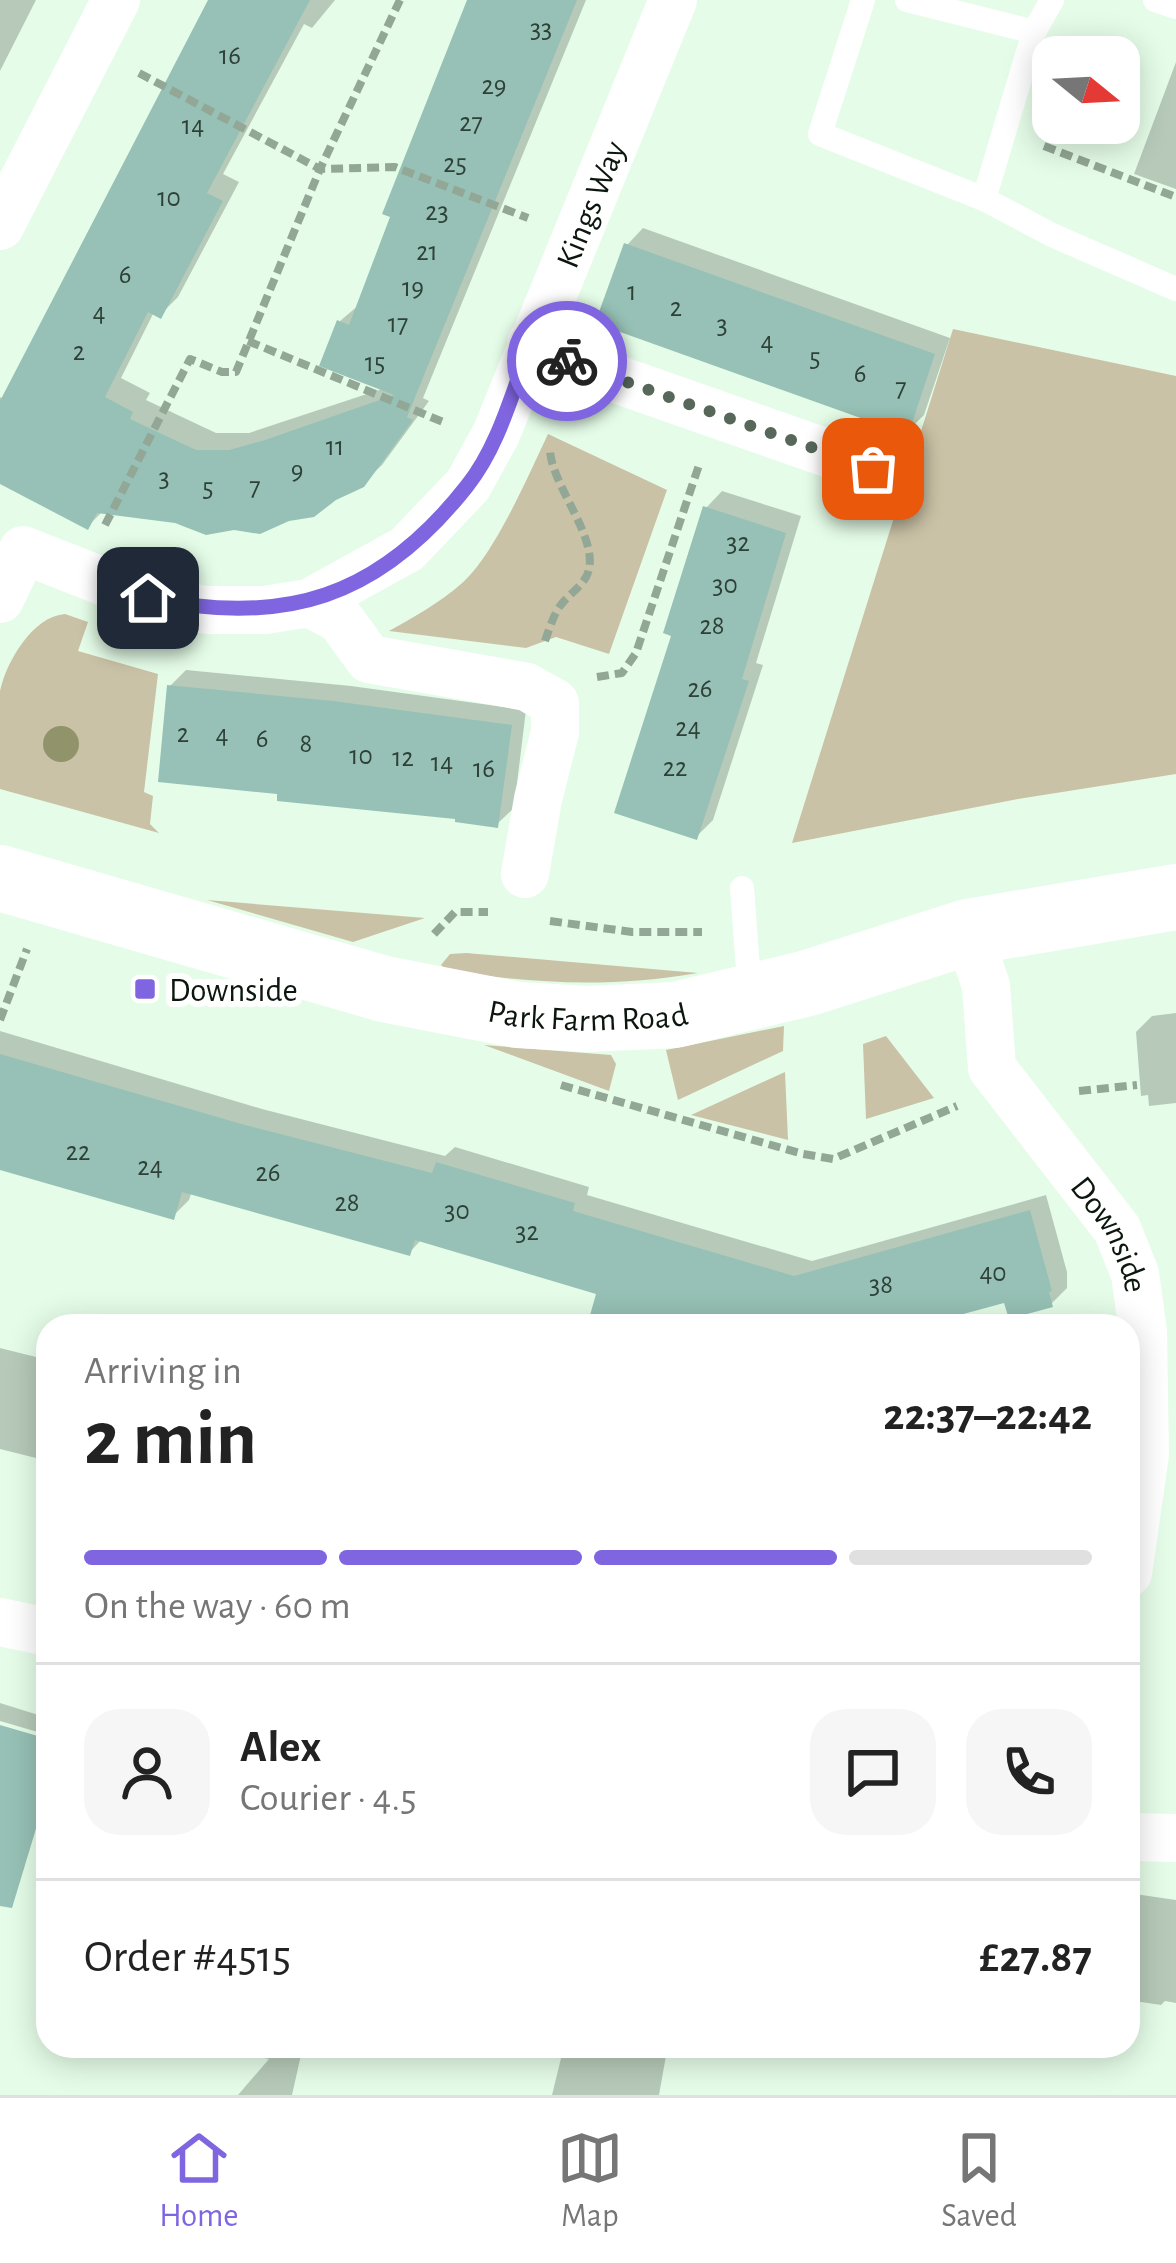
<!DOCTYPE html>
<html lang="en">
<head>
<meta charset="utf-8">
<style>
	:root { --surface:#fff; --page:#f6f6f6; --text:#222; --muted:#767676; --line:#e0e0e0; --accent:#7f65e0 }
	body { margin:0; font-family:"Alegreya Sans",sans-serif; background:var(--page); color:var(--text); height:100vh; display:flex; flex-direction:column; font-size:45px; white-space:nowrap }
	* { box-sizing:border-box; margin:0 }
	p { font-size:39px; color:var(--muted) }
	.icon { flex:none; width:66px; height:66px; fill:none; stroke:currentColor; stroke-width:2; stroke-linecap:round; stroke-linejoin:round }
	.map { position:relative; flex:1; overflow:hidden }
	.details { position:absolute; left:36px; top:1314px; width:1104px; height:744px; display:flex; flex-direction:column; background:var(--surface); border-radius:36px; box-shadow:0 6px 30px #0003 }
	.details>* { flex:none }
	.needle { width:78px; rotate:108deg }
	.fabs { position:absolute; left:1032px; top:36px; display:grid; gap:24px }
	.fabs a { display:grid; place-items:center; width:108px; height:108px; border-radius:24px; background:var(--surface); box-shadow:0 6px 30px #0003; font-size:60px }
	.pin { position:absolute; display:grid; place-items:center; width:102px; height:102px; color:#fff; margin:-51px; border-radius:24px; box-shadow:0 6px 18px #0006 }
	.courier { position:absolute; display:grid; place-items:center; width:120px; height:120px; margin:-60px; border:9px solid #7f65e0; border-radius:50%; background:#fff; color:#222; box-shadow:0 3px 15px #0007 }
	.summary em { font-style:normal; font-weight:600 }
	.summary div { display:flex; flex-direction:column-reverse }
	.summary { display:flex; align-items:center; justify-content:space-between; height:204px; padding:0 48px }
	h1 { font-size:78px; font-weight:600; line-height:90px }
	.bar { display:grid; grid-template-columns:repeat(4,1fr); gap:18px 12px; align-content:center; height:144px; padding:0 48px }
	.bar i { height:15px; border-radius:9px; background:var(--line) }
	.bar .active { background:var(--accent) }
	.bar p { grid-column:span 4 }
	.line { display:flex; align-items:center; gap:30px; padding:0 48px; border-top:3px solid var(--line) }
	.line div { flex:1 }
	.round { display:grid; place-items:center; flex:none; width:126px; height:126px; border-radius:36px; background:var(--page) }
	.tabs { display:flex; justify-content:space-around; align-items:center; height:168px; border-top:3px solid var(--line); background:var(--surface); font-size:33px; color:var(--muted) }
	.tabs a { display:grid; justify-items:center; gap:6px }
	.tabs .active { color:var(--accent) }
	.map>svg:first-child { display:block }
	.green { fill:#cac2a6 }
	.shadow { fill:#0003 }
	.building { fill:#97c1b6 }
	.lines { fill:none; stroke-linecap:round; stroke-linejoin:round }
	.path { stroke:#93a796; stroke-width:8; stroke-dasharray:12 6; stroke-linecap:butt }
	.lane { stroke:#fff; stroke-width:24 }
	.street { stroke:#fff; stroke-width:48 }
	.secondary { stroke:#fff; stroke-width:66 }
	.tree { fill:#91946a }
	.done { stroke:#57675a; stroke-width:12; stroke-dasharray:0 21.6 }
	.route { stroke:#7f65e0; stroke-width:15 }
	.poi-dot { fill:#7f65e0; stroke:#fff; stroke-width:4.5 }
	.labels { text-anchor:middle; stroke-width:12; stroke-linejoin:round; paint-order:stroke }
	.number-label { font-size:27px; fill:#2e4137 }
	.street-label { font-size:33px; fill:#0b160d; stroke:#fff }
	.poi-label { font-size:33px; fill:#0b160d; stroke:#fff; text-anchor:start }
</style>
</head>
<body>
<div class="map">
<svg width="1176" height="2095" viewBox="0 0 1176 2095">
	<rect width="100%" height="100%" fill="#e5fde8"/>
	<!-- green -->
	<g class="green">
		<path d="M953,329L1176,376V774L1018,799L792,843Z"/>
		<path d="M548,434L667,490L609,654L556,637L526,648L389,631C414,617 439,603 461,584C494,556 529,474 548,434Z"/>
		<path d="M65,614L88,622L78,651L158,674L144,792L153,796L150,824L159,833L0,789C0,761 0,717 0,691C6,662 33,616 65,614Z"/>
		<path d="M207,900L425,918L353,942Z"/>
		<path d="M466,953L698,973C611,988 532,984 446,970L441,965L450,954Z"/>
		<path d="M784,1026L783,1051L678,1100L666,1050Z"/>
		<path d="M886,1036L934,1098L866,1119L863,1044Z"/>
		<path d="M484,1045L611,1055L616,1064L609,1091Z"/>
		<path d="M785,1072L788,1140L691,1115Z"/>
	</g>
	<!-- shadow -->
	<g class="shadow">
		<path d="M0,0H36L0,71Z"/>
		<path d="M211,0H335L312,28L304,24L223,174L239,182L178,297L160,315L154,312L121,378L150,393L146,400L216,433H249L385,388L340,321L360,304L470,0H586L423,398L429,401L382,465L362,484L176,520L103,511L87,527L0,480V397L5,400Z"/>
		<path d="M1176,62V189L1134,174Z"/>
		<path d="M643,228L950,338L924,415L907,432L627,245Z"/>
		<path d="M722,491L801,516L756,663L763,665L713,820L696,837L706,508Z"/>
		<path d="M186,670L351,686L526,710L514,808L497,824L281,791L170,686Z"/>
		<path d="M1176,1013V1103L1149,1106L1148,1095L1141,1096L1136,1032L1152,1016Z"/>
		<path d="M0,1031L262,1109L445,1156L455,1147L589,1187L587,1195L812,1261L1046,1195L1067,1272V1288L1051,1304L1006,1299L906,1326H590L600,1292L422,1239L410,1252L192,1191L189,1200L173,1216L0,1132Z"/>
		<path d="M0,1348L48,1360L44,1383L48,1384V1461L0,1449Z"/>
		<path d="M0,1703L48,1718V1735L0,1721Z"/>
		<path d="M0,1727L48,1741V1831L0,1816Z"/>
		<path d="M1128,1893L1176,1900V2003L1165,2001L1161,2005L1128,2000Z"/>
		<path d="M207,2046H303L292,2095H238L269,2059Z"/>
		<path d="M564,2046H643L667,2050L659,2095H552Z"/>
	</g>
	<!-- building -->
	<g class="building">
		<path d="M208,0H310L207,193L223,201L161,319L148,312L105,397L133,412L130,419L196,450H229L265,440L394,395L319,366L337,320L349,325L390,217L382,214L467,0H577L407,417L413,420L364,487L336,500L314,517L289,521L260,534L234,530L206,535L175,523L97,513L88,530L0,484V401Z"/>
		<path d="M624,243L935,354L908,435L595,323Z"/>
		<path d="M703,506L786,533L742,679L749,681L697,840L614,813L671,636L663,633Z"/>
		<path d="M167,685L333,701L512,725L498,828L455,822V819L277,801V794L158,782Z"/>
		<path d="M0,1054L245,1125L432,1173L436,1162L575,1203L573,1211L794,1276L1030,1210L1052,1291L1049,1292L1053,1307L1009,1319L1004,1303L919,1326H587L596,1294L415,1240L410,1256L182,1192L174,1220L0,1170Z"/>
		<path d="M0,1725L48,1739V1789L12,1908L0,1906Z"/>
	</g>
	<g class="lines">
		<!-- path -->
		<g class="path">
			<path d="M139,73L320,169L395,167L528,218"/>
			<path d="M1044,146L1176,197"/>
			<path d="M248,341L443,422"/>
			<path d="M105,525L190,359L222,372H236L320,169L400,0"/>
			<path d="M545,641C549,630 553,616 560,606C567,596 580,588 586,577C604,544 553,489 550,451"/>
			<path d="M597,677L622,673L636,653L699,465"/>
			<path d="M550,921L632,932H702"/>
			<path d="M434,934L455,912H488"/>
			<path d="M0,1020L27,949"/>
			<path d="M561,1085L803,1154L833,1159L957,1106"/>
			<path d="M1079,1091L1137,1085"/>
		</g>
		<!-- lane -->
		<g class="lane">
			<path d="M863,0L820,134L984,199L1052,235L1176,289"/>
			<path d="M907,0L1034,32L1052,0"/>
			<path d="M1155,0L1176,7"/>
			<path d="M984,199L1034,32"/>
			<path d="M742,888L750,996"/>
		</g>
		<!-- street -->
		<g class="street">
			<path d="M0,226L116,0"/>
			<path d="M531,343L556,358L873,469"/>
			<path id="s1" d="M0,599L23,550L148,599L206,610H265L309,603L407,549L468,485L496,434L673,0"/>
			<path d="M309,603L340,619L369,659L527,687L555,703V732L538,799L525,874"/>
			<path id="s2" d="M968,932L986,986L992,1068L1117,1229L1135,1274L1143,1331L1145,1454L1128,1573"/>
			<path d="M0,1622L48,1632"/>
			<path d="M1128,1837L1176,1838"/>
		</g>
		<!-- secondary -->
		<path class="secondary" id="s3" d="M0,878L384,989L518,1015L587,1019L675,1015L808,983L968,932L1176,897"/>
	</g>
	<!-- trees -->
	<circle class="tree" cx="61" cy="744" r="18"/>
	<g class="lines">
		<!-- done -->
		<path class="done" d="M567,361L873,469"/>
		<!-- route -->
		<path class="route" d="M148,598C284,627 379,598 467,486C499,446 513,390 531,343L567,361"/>
	</g>
	<!-- markers -->
	<rect class="poi-dot" x="133" y="977" width="24" height="24" rx="6"/>
	<g class="labels">
		<!-- number labels -->
		<g class="number-label">
			<text x="541" y="37">33</text>
			<text x="230" y="64">16</text>
			<text x="494" y="94">29</text>
			<text x="471" y="131">27</text>
			<text x="193" y="134">14</text>
			<text x="455" y="172">25</text>
			<text x="169" y="206">10</text>
			<text x="437" y="220">23</text>
			<text x="427" y="260">21</text>
			<text x="125" y="283">6</text>
			<text x="413" y="296">19</text>
			<text x="632" y="300">1</text>
			<text x="676" y="316">2</text>
			<text x="99" y="321">4</text>
			<text x="398" y="332">17</text>
			<text x="722" y="333">3</text>
			<text x="767" y="350">4</text>
			<text x="79" y="360">2</text>
			<text x="815" y="366">5</text>
			<text x="375" y="371">15</text>
			<text x="860" y="382">6</text>
			<text x="901" y="396">7</text>
			<text x="335" y="455">11</text>
			<text x="297" y="479">9</text>
			<text x="164" y="486">3</text>
			<text x="255" y="495">7</text>
			<text x="208" y="496">5</text>
			<text x="738" y="551">32</text>
			<text x="725" y="593">30</text>
			<text x="712" y="634">28</text>
			<text x="700" y="697">26</text>
			<text x="688" y="736">24</text>
			<text x="183" y="742">2</text>
			<text x="222" y="743">4</text>
			<text x="262" y="747">6</text>
			<text x="306" y="752">8</text>
			<text x="361" y="764">10</text>
			<text x="403" y="766">12</text>
			<text x="442" y="771">14</text>
			<text x="675" y="776">22</text>
			<text x="484" y="777">16</text>
			<text x="78" y="1160">22</text>
			<text x="150" y="1175">24</text>
			<text x="268" y="1181">26</text>
			<text x="347" y="1211">28</text>
			<text x="457" y="1219">30</text>
			<text x="527" y="1240">32</text>
			<text x="993" y="1281">40</text>
			<text x="881" y="1293">38</text>
		</g>
		<!-- street labels -->
		<g class="street-label">
			<text dy="12" stroke="none"><textPath href="#s1" startOffset="858">Kings Way</textPath></text>
			<text dy="12" stroke="none"><textPath href="#s3" startOffset="606">Park Farm Road</textPath></text>
			<text dy="12" stroke="none"><textPath href="#s2" startOffset="345">Downside</textPath></text>
		</g>
		<!-- poi labels -->
		<g class="poi-label">
			<text x="169" y="1001">Downside</text>
		</g>
	</g>
</svg>
<div class="fabs">
<a><svg class="needle" viewBox="-14 -14 28 28"><path d="M0-13l5 13h-10z" fill="#e53935"/><path d="M0 13l5-13h-10z" fill="#767676"/></svg></a>
</div>
<div class="pin" style="left:873px;top:469px;background:#ea580c"><svg class="icon" aria-label="bag" viewBox="0 0 24 24"><path d="M5 8h14l-1 12H6zM9 8a3 3 0 0 1 6 0"/></svg></div>
<div class="pin" style="left:148px;top:598px;background:#1f2937"><svg class="icon" aria-label="home" viewBox="0 0 24 24"><path d="M3 11l9-7 9 7M6 9v11h12V9"/></svg></div>
<div class="courier" style="left:567px;top:361px"><svg class="icon" aria-label="bike" viewBox="0 0 24 24"><circle cx="6" cy="16" r="4"/><circle cx="18" cy="16" r="4"/><path d="M6 16l4-8h5l3 8M10 8l3 8H6M13 5h3"/></svg></div>
<section class="details">
<div class="summary"><div><h1>2 min</h1><p>Arriving in</p></div><em>22:37–22:42</em></div>
<div class="bar"><i class="active"></i><i class="active"></i><i class="active"></i><i></i><p>On the way · 60 m</p></div>
<div class="line" style="height:216px"><a class="round"><svg class="icon" aria-label="person" viewBox="0 0 24 24"><circle cx="12" cy="8" r="4"/><path d="M4 21q1-7 8-7t8 7"/></svg></a><div><b>Alex</b><p>Courier · 4.5</p></div><a class="round"><svg class="icon" aria-label="chat" viewBox="0 0 24 24"><path d="M4 5h16v11H9l-5 4z"/></svg></a><a class="round"><svg class="icon" aria-label="phone" viewBox="0 0 24 24"><path d="M5 4h4l2 5-3 2q2 4 5 5l2-3 5 2v4C11 20 4 13 5 4z"/></svg></a></div>
<div class="line" style="height:156px"><div>Order #4515</div><b>£27.87</b></div>
</section>
</div>
<nav class="tabs">
<a class="active"><svg class="icon" aria-label="home" viewBox="0 0 24 24"><path d="M3 11l9-7 9 7M6 9v11h12V9"/></svg>Home</a>
<a><svg class="icon" aria-label="map" viewBox="0 0 24 24"><path d="M3 6l6-2 6 2 6-2v14l-6 2-6-2-6 2zM9 4v14M15 6v14"/></svg>Map</a>
<a><svg class="icon" aria-label="saved" viewBox="0 0 24 24"><path d="M7 4h10v16l-5-4-5 4z"/></svg>Saved</a>
</nav>
</body>
</html>
